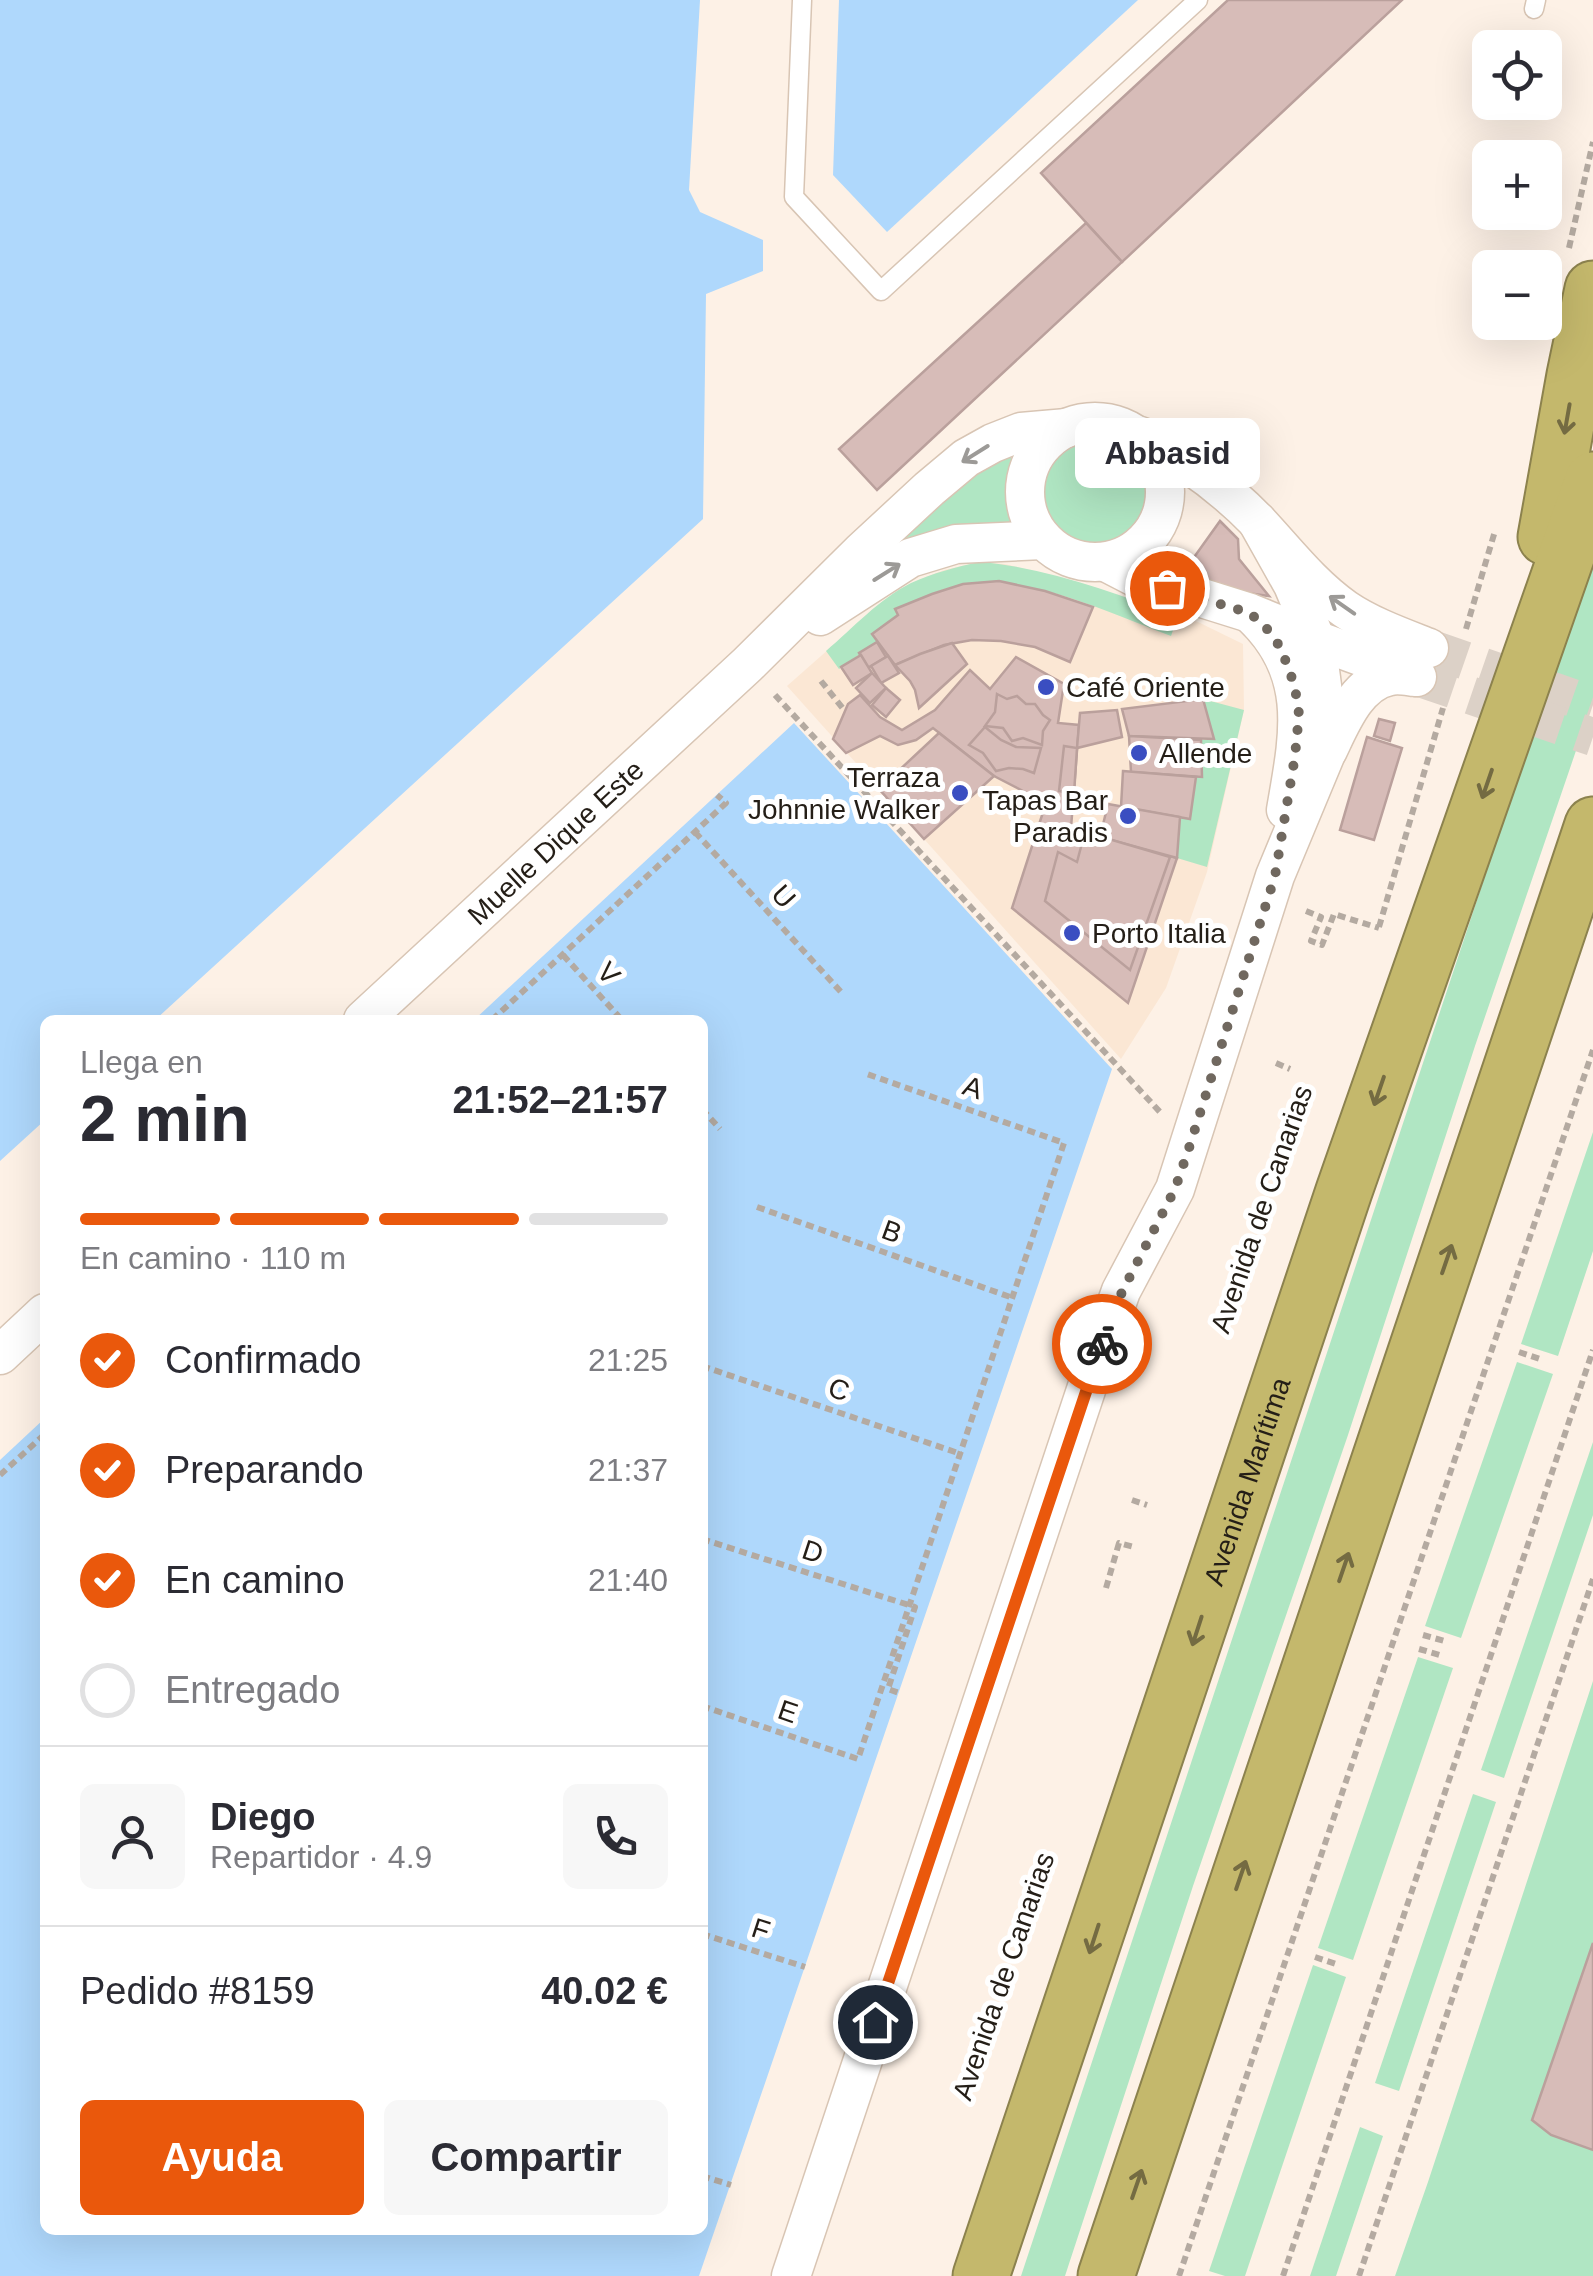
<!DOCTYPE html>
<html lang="es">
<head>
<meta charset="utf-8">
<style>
	:root { --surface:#fff; --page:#f7f7f7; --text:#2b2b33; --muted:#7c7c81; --line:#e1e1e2; --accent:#ea580c }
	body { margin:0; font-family:Arial,sans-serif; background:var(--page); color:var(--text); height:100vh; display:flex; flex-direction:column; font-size:38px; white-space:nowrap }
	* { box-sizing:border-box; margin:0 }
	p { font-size:32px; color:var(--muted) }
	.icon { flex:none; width:55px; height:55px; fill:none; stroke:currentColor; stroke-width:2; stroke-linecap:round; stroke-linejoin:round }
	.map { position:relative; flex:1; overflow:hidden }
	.drawer { position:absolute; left:40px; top:1015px; width:668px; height:1220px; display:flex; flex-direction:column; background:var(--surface); border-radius:15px; box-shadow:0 10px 40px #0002 }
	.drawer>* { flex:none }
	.controls { position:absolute; left:1472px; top:30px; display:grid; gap:20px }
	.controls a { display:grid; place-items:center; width:90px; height:90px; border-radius:15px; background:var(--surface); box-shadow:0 10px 40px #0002; font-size:50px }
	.pin { position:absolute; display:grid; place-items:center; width:85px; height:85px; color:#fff; margin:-42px; border:5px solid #fff; border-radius:50%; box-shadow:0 2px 10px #0007 }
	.courier { position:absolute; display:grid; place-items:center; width:100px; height:100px; margin:-50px; border:8px solid #ea580c; border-radius:50%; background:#fff; color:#222; box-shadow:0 2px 12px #0007 }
	.bubble { position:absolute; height:70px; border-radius:15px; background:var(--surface); box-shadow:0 10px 40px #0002; font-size:32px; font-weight:600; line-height:70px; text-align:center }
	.head em { font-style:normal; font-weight:600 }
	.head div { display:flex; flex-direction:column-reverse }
	.head { display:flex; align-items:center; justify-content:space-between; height:170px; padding:0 40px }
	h1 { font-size:65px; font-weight:600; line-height:75px }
	.bar { display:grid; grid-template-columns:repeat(4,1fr); gap:15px 10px; align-content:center; height:120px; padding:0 40px }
	.bar i { height:12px; border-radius:8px; background:var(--line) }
	.bar .current { background:var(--accent) }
	.bar p { grid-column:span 4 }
	.line { display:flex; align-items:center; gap:25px; padding:0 40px; border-top:2px solid var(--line) }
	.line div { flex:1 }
	.round { display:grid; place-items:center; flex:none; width:105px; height:105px; border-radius:15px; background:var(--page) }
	ol { padding:0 40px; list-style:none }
	li { display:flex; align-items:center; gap:30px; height:110px }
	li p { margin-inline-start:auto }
	li .icon { padding:10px; border-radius:50%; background:var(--accent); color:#fff; stroke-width:4 }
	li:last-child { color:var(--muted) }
	li i { width:55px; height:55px; border:5px solid var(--line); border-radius:50% }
	.primary-button { display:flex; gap:20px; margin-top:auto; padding:20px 40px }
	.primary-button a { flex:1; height:115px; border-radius:15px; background:var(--accent); color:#fff; font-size:40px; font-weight:600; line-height:115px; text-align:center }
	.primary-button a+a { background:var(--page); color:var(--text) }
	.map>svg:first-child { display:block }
	.built { fill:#fbe7d4 }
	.green { fill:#b0e6c3 }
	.water { fill:#afd8fc }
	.building { fill:#d7bcb8; stroke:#baa09c; stroke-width:2.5 }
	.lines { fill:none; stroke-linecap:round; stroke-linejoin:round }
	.street-tunnel { stroke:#dcd1c7; stroke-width:38; stroke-dasharray:38 19; stroke-linecap:butt }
	.lane-casing { stroke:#d8c5b4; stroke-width:21 }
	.street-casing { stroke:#d8c5b4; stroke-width:41 }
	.highway-casing { stroke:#8c824e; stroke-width:59 }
	.path { stroke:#b4aaa1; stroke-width:6; stroke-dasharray:8 5; stroke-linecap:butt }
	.lane { stroke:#fff; stroke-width:18 }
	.street { stroke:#fff; stroke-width:38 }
	.highway { stroke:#c4b86c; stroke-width:55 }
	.oneway { stroke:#746b42 }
	.oneway2 { stroke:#9c9a97 }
	.done { stroke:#70685f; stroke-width:10; stroke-dasharray:0 18 }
	.route { stroke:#ea580c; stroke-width:12 }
	.poi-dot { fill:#3a4ec1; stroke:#fff; stroke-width:4 }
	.labels { text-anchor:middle; stroke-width:10; stroke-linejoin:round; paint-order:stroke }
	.poi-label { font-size:28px; fill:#241e17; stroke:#fff; text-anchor:start }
	.street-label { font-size:28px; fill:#241e17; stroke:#fff }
</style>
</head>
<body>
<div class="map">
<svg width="1593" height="2276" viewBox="0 0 1593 2276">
	<rect width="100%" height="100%" fill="#fdf1e6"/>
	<!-- built -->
	<path class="built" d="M979,562L1005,564L1081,583L1198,622L1243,644L1244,710L1207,872L1166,988L1121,1059L787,686L881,603L910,584L944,570Z"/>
	<!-- green -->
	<g class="green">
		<circle cx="1095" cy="493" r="51"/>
		<path d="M1007,455L1011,458C1012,479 1007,502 1011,523L1008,526L884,553L989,460Z"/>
		<path d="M1593,550V701L1475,1046L1348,1435L1193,1886L1065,2276H1021Z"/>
		<path d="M979,562C1047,567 1114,593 1178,616L1171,636C1111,614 1026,572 961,585C938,589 917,600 896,609L898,615L872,634L877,642L839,669L826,651C853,628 879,599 911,583C933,573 956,567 979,562Z"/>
		<path d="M1203,699L1244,710L1207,867L1177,858L1180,817L1190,818L1196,777H1202L1201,740L1214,739Z"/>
		<path d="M1593,1132V1251L1558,1356L1521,1344Z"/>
		<path d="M1517,1362L1553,1374L1461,1638L1425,1626Z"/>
		<path d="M1593,1442V1515L1504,1778L1481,1770Z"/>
		<path d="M1418,1657L1453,1668L1353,1960L1318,1948Z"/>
		<path d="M1593,1681V2276H1395L1428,2182Z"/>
		<path d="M1473,1794L1496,1802L1399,2091L1375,2083Z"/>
		<path d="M1313,1965L1346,1977L1245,2276H1225L1209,2271Z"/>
		<path d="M1360,2127L1383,2136L1336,2276H1310Z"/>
	</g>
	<!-- water -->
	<g class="water">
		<path d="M0,0H700L689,190L700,212L763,240V271L706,294L703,519L155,1020H45V1120L0,1161Z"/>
		<path d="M839,0H1138L887,232L833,175Z"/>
		<path d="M794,723L1112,1069L699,2276H0V1460L45,1418V2230H702V1020H474Z"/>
	</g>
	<!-- building -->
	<g class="building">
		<path d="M1228,0H1402L1122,262L1041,173Z"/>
		<path d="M1086,223L1122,262L877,490L839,449Z"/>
		<path d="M1220,521L1238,539L1239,559L1269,596L1232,591L1182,574Z"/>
		<path d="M999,581L1045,591L1093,607L1070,662L1035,647L1001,641L972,640L944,645L895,665L872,634L898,615L895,609L932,594L963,584Z"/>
		<path d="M877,642L886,657L868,668L859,653Z"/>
		<path d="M952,643L967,664L919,708L915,690L910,681L895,665L920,654Z"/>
		<path d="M861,655L872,673L853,685L841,667Z"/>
		<path d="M888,656L899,673L881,683L871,666Z"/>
		<path d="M1016,657L1064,684L1058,723L1079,725L1071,828L1177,858L1128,1003L1012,908L1046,803L994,776L933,728L916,740L898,745L880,736L846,753L833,739L848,704L860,695L880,717L902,730L935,710L970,670L990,689Z"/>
		<path d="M872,673L886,688L870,703L856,688Z"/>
		<path d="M886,688L900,700L886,717L872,705Z"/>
		<path d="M997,694L1007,699L1017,696L1026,704H1035L1043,715L1050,720L1043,731L1042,745L1023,738L1012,741L1003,728L985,726L995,712Z"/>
		<path d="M1203,699L1214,739L1129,736L1122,709Z"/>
		<path d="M1117,710L1122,737L1077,748L1080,713Z"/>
		<path d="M1379,719L1395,723L1390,741L1374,736Z"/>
		<path d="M985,727L1001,740L1016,747L1041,748L1034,773L1023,769L1009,768L996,771L983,753L969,745Z"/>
		<path d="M939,733L994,776L924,839L879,789Z"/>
		<path d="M1129,736L1201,740L1202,777L1131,772Z"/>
		<path d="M1367,737L1402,748L1374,840L1340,830Z"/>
		<path d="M1064,746L1077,748L1074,794L1059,791Z"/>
		<path d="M1123,771L1196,777L1190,819L1121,807Z"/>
		<path d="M1108,804L1180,817L1177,858L1100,837Z"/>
		<path d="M1085,832L1170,857L1130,970L1045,901L1058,852L1077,862Z"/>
		<path d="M1593,1943V2150L1551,2135L1532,2120Z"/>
	</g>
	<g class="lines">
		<!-- street-tunnel -->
		<g class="street-tunnel">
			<path d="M1429,648L1593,705"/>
			<path d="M1417,677L1593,737"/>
		</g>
		<defs>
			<g id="lane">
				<path d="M802,0L794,197L881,291L1198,0"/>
				<path d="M1534,9L1536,0"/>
			</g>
			<g id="street">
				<circle cx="1095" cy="492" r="70"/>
				<path d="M1140,436C1185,458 1223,486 1258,522C1286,552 1311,585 1345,609C1370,626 1401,637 1429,648"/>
				<path d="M1106,562L1135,577L1250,613L1316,640L1417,677"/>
				<path d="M1252,615C1313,673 1299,735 1286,810"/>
				<path d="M820,616L910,558L956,544L1043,540"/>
				<path d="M1328,750C1341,723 1357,682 1390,676C1398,674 1407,676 1415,677"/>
				<path id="s1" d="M363,1020L747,665L861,552L929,489L966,458L993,443L1021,432L1067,428"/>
				<path d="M0,1355L45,1313"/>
				<path d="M791,2276L1090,1378L1121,1291L1175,1189L1275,876L1327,751V724L1316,640L1293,585L1257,521"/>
			</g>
			<g id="highway">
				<path d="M1546,537L1575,375L1593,289"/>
				<path id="s2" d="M981,2276L1344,1191L1593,480"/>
				<path d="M1106,2276L1593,825"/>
			</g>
		</defs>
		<!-- lane casing -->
		<use href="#lane" class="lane-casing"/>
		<!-- street casing -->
		<use href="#street" class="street-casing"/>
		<!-- highway casing -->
		<use href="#highway" class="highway-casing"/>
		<!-- path -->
		<g class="path">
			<path d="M1569,248L1593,142"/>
			<path d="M1466,629L1495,531"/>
			<path d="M821,681L845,711"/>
			<path d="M775,695L1160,1112"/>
			<path d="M695,832L841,992"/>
			<path d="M1306,911L1321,917L1311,941L1322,945L1334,914L1379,928"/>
			<path d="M1379,927L1443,708"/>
			<path d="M563,955L622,1020"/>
			<path d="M492,1020L726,803L717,795"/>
			<path d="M1276,1063L1290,1069"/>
			<path d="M702,1109L720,1129"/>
			<path d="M757,1207L1013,1298"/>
			<path d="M1519,1352L1543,1360"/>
			<path d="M702,1366L961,1454"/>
			<path d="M0,1475L45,1434"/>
			<path d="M1132,1500L1147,1505"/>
			<path d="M702,1539L915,1607L888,1689L899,1693"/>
			<path d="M1106,1588L1119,1543L1134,1547"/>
			<path d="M1423,1635L1448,1642"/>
			<path d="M1419,1649L1443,1656"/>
			<path d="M702,1706L858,1759L1064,1143L867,1074"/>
			<path d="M702,1934L805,1967"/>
			<path d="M1315,1957L1339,1965"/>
			<path d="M702,2176L731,2185"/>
			<path d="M1179,2276L1593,1050"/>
			<path d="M1283,2276L1593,1350"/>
			<path d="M1359,2276L1593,1579"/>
		</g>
		<!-- lane -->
		<use href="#lane" class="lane"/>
		<!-- street -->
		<use href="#street" class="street"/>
		<!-- highway -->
		<use href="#highway" class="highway"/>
	</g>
	<!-- one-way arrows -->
	<defs><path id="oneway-shaft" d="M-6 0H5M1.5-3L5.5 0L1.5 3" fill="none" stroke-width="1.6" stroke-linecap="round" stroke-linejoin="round" transform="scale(2.5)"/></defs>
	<g class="oneway">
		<use href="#oneway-shaft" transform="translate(1567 419) rotate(100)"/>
		<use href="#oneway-shaft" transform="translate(1487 784) rotate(109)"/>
		<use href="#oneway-shaft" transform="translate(1379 1091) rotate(109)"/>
		<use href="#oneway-shaft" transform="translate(1447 1259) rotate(-71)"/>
		<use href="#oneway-shaft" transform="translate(1344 1567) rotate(-71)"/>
		<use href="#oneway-shaft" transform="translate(1197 1631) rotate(108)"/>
		<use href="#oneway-shaft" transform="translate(1241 1875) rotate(-71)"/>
		<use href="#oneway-shaft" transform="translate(1094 1939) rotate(108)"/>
		<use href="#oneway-shaft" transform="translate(1137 2184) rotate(-71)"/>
	</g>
	<g class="oneway2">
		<use href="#oneway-shaft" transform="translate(975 454) rotate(148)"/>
		<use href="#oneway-shaft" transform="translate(887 572) rotate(-32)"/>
		<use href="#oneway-shaft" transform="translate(1342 605) rotate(-145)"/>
	</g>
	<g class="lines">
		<!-- done -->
		<path class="done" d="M1102,1344L1122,1292L1175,1189L1190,1145L1275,876L1295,756L1299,714L1295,688L1288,666L1278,644L1267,629L1250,613L1167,588"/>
		<!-- route -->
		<path class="route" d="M875,2022L1102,1344"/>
	</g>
	<!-- markers -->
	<g class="poi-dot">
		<circle cx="1046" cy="687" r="10"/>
		<circle cx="1139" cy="753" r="10"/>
		<circle cx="960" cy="793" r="10"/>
		<circle cx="1128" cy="816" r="10"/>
		<circle cx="1072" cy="933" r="10"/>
	</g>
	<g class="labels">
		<!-- poi labels -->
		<g class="poi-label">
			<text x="1066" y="697">Café Oriente</text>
			<text x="1159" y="763">Allende</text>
			<text x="940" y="787" text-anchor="end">Terraza<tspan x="940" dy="32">Johnnie Walker</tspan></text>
			<text x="1108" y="810" text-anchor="end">Tapas Bar<tspan x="1108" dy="32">Paradis</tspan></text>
			<text x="1092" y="943">Porto Italia</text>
		</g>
		<!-- street labels -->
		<g class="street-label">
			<text dy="10" stroke="none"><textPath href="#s1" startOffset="262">Muelle Dique Este</textPath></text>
			<text transform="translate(784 896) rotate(48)" y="10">U</text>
			<text transform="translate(609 973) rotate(48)" y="10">V</text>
			<text transform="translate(973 1087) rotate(19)" y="10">A</text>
			<text transform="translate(1261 1209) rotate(-71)" y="10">Avenida de Canarias</text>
			<text transform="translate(892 1231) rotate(20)" y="10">B</text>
			<text transform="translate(839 1389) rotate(19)" y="10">C</text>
			<text dy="10" stroke="none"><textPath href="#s2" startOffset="838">Avenida Marítima</textPath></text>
			<text transform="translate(813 1551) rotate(18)" y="10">D</text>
			<text transform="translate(788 1711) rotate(19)" y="10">E</text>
			<text transform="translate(761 1929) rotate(18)" y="10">F</text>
			<text transform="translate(1003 1976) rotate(-71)" y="10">Avenida de Canarias</text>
		</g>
	</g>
</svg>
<div class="controls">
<a><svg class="icon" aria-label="locate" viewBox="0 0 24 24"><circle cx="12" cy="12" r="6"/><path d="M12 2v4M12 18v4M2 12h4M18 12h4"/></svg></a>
<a>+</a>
<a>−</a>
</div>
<div class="pin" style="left:1167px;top:588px;background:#ea580c"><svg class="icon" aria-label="bag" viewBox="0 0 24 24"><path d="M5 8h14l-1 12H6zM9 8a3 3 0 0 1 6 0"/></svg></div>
<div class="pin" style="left:875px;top:2022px;background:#1f2937"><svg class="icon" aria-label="home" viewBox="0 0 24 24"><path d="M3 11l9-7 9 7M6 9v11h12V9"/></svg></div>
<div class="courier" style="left:1102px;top:1344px"><svg class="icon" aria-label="bike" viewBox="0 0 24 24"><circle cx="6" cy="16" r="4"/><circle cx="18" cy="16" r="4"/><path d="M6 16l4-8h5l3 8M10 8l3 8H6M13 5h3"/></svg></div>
<div class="bubble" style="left:1075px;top:418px;width:185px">Abbasid</div>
<section class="drawer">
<div class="head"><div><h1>2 min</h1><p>Llega en</p></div><em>21:52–21:57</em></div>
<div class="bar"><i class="current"></i><i class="current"></i><i class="current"></i><i></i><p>En camino · 110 m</p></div>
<ol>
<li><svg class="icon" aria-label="check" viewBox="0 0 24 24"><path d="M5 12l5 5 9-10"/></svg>Confirmado<p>21:25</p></li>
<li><svg class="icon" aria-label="check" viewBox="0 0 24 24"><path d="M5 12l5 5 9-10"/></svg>Preparando<p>21:37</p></li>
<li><svg class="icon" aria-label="check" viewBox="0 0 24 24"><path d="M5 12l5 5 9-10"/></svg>En camino<p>21:40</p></li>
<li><i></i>Entregado</li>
</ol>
<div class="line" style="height:180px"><a class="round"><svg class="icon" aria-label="person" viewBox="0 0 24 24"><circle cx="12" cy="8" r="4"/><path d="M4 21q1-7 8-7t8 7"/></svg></a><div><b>Diego</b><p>Repartidor · 4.9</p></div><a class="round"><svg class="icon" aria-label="phone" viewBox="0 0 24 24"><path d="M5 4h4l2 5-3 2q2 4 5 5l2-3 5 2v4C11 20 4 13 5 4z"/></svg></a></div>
<div class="line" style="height:130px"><div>Pedido #8159</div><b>40.02 €</b></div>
<div class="primary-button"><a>Ayuda</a><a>Compartir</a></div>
</section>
</div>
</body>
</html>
